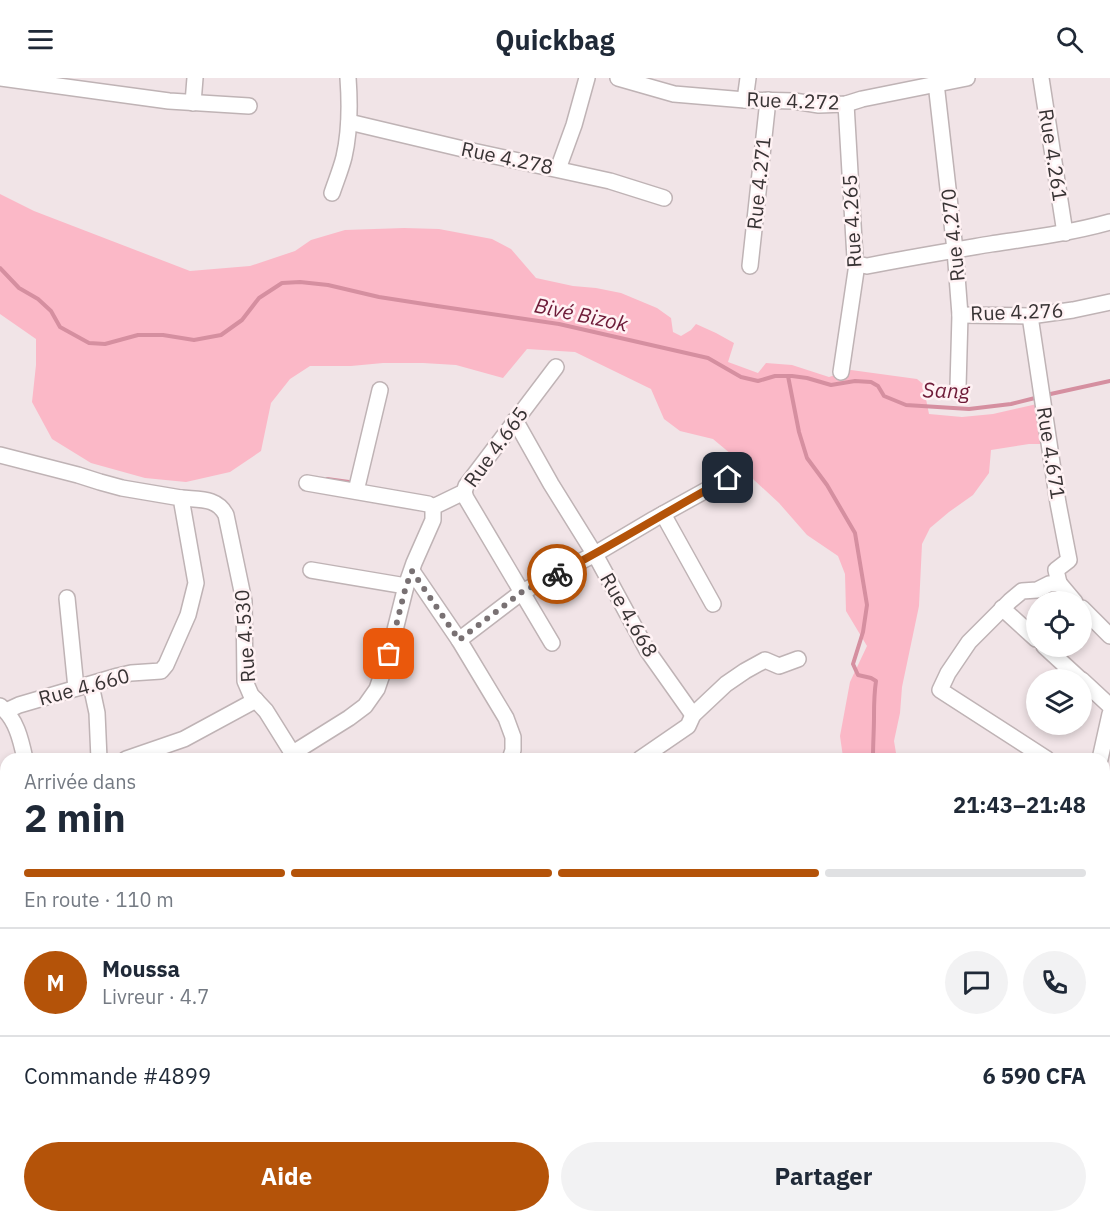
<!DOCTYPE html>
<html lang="fr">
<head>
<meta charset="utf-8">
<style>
	:root { --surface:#fff; --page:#f2f2f3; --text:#1f2937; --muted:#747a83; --line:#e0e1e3; --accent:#b45309 }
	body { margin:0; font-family:"IBM Plex Sans",sans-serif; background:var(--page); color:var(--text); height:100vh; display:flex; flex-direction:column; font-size:22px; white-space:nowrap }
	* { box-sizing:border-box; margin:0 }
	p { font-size:20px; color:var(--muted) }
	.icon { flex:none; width:33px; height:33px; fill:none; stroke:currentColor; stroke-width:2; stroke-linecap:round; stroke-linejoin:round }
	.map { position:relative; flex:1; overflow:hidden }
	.details { position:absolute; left:0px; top:675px; width:1110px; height:470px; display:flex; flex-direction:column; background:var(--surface); border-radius:18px 18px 0 0; box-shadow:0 3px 9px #0003 }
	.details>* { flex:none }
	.controls { position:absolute; left:1026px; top:513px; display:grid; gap:12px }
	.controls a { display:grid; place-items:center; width:66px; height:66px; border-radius:50%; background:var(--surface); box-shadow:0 3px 9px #0003; font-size:30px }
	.pin { position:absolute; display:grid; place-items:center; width:51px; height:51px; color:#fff; margin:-26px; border-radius:12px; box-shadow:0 3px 9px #0006 }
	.courier { position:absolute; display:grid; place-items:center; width:60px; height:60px; margin:-30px; border:4px solid #b45309; border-radius:50%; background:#fff; color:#222; box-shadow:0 2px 8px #0007 }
	.headline em { font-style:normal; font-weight:800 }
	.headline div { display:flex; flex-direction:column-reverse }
	.headline { display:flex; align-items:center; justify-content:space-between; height:102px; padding:0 24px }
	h1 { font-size:39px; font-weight:800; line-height:45px }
	.bar { display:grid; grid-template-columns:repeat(4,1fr); gap:9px 6px; align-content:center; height:72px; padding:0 24px }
	.bar i { height:8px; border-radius:4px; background:var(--line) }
	.bar .on { background:var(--accent) }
	.bar p { grid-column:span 4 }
	.line { display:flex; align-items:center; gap:15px; padding:0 24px; border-top:2px solid var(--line) }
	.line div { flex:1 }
	.round { display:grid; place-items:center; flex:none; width:63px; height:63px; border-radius:32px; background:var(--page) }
	.primary-button { display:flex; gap:12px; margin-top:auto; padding:12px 24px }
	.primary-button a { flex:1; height:69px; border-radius:36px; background:var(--accent); color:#fff; font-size:24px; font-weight:800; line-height:69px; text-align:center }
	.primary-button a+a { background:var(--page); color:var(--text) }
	header { display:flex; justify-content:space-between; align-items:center; height:78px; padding:0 24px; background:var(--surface); font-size:27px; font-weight:800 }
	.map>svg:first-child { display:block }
	.green { fill:#fbb8c7 }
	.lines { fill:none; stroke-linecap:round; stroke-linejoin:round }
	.stream { stroke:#d58fa0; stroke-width:4 }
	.minor-casing { stroke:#bfb3b5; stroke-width:18 }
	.minor { stroke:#fff; stroke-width:15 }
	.done { stroke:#797173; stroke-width:6; stroke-dasharray:0 10.8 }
	.route { stroke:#b45309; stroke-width:8 }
	.labels { text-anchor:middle; stroke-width:5; stroke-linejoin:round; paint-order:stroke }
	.street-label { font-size:20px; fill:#383334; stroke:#fff2f4 }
	.water-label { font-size:21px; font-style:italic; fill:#6e1b38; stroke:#fff2f4 }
</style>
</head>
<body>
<header><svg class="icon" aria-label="menu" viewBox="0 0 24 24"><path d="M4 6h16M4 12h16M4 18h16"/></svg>Quickbag<svg class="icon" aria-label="search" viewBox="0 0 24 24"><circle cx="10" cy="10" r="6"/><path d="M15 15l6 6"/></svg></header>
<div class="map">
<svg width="1110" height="1144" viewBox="0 0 1110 1144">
	<rect width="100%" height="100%" fill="#f1e4e7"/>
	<!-- green -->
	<g class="green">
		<path d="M0,116L34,133L190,193L250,188L295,173L311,162L345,152L404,150L439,151L492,161L511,171L536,200L573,208L596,210L621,215L657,230L671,240L673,254L681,258L691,252L696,246L716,255L734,265L728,284L758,295L766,285L792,287L829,299L851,292L917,301L923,306L929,336L962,339L993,336L1037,326L1045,366H1029L991,372L989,395L973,417L949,434L930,450L922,466L919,528L902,609L900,635L894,663L897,681H841L843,679L840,658L850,604L867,568L846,533L845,496L838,478L807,457L779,425L754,402L743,386L713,361L680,353L664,341L651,311L575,274L527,271L503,300L456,287L423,285H383L351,288H310L290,301L271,325L261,373L230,394L186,404L145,400L91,385L52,361L32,324L36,287V261L0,236Z"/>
		<path d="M862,1139H897L898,1144H863Z"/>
	</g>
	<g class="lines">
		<!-- stream -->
		<g class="stream">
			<path d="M0,190L19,210L38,221L51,233L60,249L89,265L105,266L138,257H163L194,262L221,257L242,242L259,220L282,205L300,204L328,207L379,219L437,228L559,246L708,280L741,299L758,303L775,298H792L807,300L831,307L855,303L871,304L878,308L884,318L906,327L969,331L1011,326L1039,319"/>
			<path d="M788,298L799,354L807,380L827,407L855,455L867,527L863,554L853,586L858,597L871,600L876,603C874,616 874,625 874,638C874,652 873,665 873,679L876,681"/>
			<path d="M1046,317L1110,303"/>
			<path d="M327,401L349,404"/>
			<path d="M890,1138L891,1144"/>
		</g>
		<defs>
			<g id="minor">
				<path d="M0,0L169,23L249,28"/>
				<path d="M618,0L674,16L745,22L794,23L819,27L846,26L862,21L967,0"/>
				<path d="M1041,0L1065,155"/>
				<path d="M936,5L955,172L960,237L958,309"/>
				<path d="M745,22L748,0"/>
				<path d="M193,25L195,0"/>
				<path d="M349,44L463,71L610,103L664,120"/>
				<path d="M558,91L574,47L587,0"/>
				<path d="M332,115C336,103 341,91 344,79C350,53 350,27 348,0"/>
				<path d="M857,186L867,188C908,180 950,173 991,166C1031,160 1071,155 1110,144"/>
				<path d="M750,188L768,22"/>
				<path d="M960,237L1030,238L1073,232L1110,224"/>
				<path d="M1030,238L1058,425L1069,482L1056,492L1059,505"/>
				<path d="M841,294L857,186L855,180L846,26"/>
				<path d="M515,342L551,406L597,480L647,572L693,637"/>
				<path d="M0,377L78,397L100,404L122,410L181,420L196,505L188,537L166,587L161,593L131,595L118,598L19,627L6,633"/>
				<path d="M307,405L428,426L433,429"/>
				<path d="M356,413L380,312"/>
				<path d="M464,414L466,420L552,565"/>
				<path d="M181,420C199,422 217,419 226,437L244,523L245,603L251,617L266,633L296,681"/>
				<path d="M663,436L713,526"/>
				<path d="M311,492L406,508"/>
				<path d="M412,493L459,562L506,640L513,659V672L510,681"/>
				<path d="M67,520L76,610"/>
				<path d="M1002,530L1036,561"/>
				<path d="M1082,530L1110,558"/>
				<path d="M459,562L522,514L595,476L654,441L728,400"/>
				<path d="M1044,568L1081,602"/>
				<path d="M1082,602L1110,628"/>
				<path d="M91,607L97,635L99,681"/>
				<path d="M0,628C16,640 21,662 25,681"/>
				<path d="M293,675L349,640L365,628L377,611L389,576L406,508L414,485L433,442V429L464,414L466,408L556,289"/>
				<path d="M126,681L184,661L256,622"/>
				<path d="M640,681L688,648L693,637L726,606L745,593L765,582L779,588L798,581"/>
				<path d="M1047,681L940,612L948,595L969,564L1010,523L1022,513L1037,512L1049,506L1059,505L1075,524"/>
				<path d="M1100,681L1110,636"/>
				<path d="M1104,774L1110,776"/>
				<path d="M0,787L6,786"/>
				<path d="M1104,908L1110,909"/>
				<path d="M0,916L6,925"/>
				<path d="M1104,1058L1110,1063"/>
				<path d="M105,1138L108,1144"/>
				<path d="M248,1138L252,1144"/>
				<path d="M507,1138L509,1144"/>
				<path d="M619,1138L620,1144"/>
				<path d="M695,1138L697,1144"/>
				<path d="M775,1138L776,1144"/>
				<path d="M960,1138V1144"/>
				<path d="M362,1142L369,1138"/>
				<path d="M147,1144L152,1138"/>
				<path d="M1045,1144L1048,1138"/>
			</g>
		</defs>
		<!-- minor casing -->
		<use href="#minor" class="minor-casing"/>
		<!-- minor -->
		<use href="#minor" class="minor"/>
	</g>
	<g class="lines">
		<!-- done -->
		<path class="done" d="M389,576L406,508L412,493L459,562L522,514L557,496"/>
		<!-- route -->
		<path class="route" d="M557,496C615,466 671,431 728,400"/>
	</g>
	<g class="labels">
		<!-- street labels -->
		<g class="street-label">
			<text transform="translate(793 23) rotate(2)" y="7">Rue 4.272</text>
			<text transform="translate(1053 77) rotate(81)" y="7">Rue 4.261</text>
			<text transform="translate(507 80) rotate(12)" y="7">Rue 4.278</text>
			<text transform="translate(759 105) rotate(-84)" y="7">Rue 4.271</text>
			<text transform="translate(852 143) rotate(-93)" y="7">Rue 4.265</text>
			<text transform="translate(953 157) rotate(-96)" y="7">Rue 4.270</text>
			<text transform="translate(1017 234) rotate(-2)" y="7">Rue 4.276</text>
			<text transform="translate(496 369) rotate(-54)" y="7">Rue 4.665</text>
			<text transform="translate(1051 375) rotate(81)" y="7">Rue 4.671</text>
			<text transform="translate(629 537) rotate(60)" y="7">Rue 4.668</text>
			<text transform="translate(245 558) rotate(-94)" y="7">Rue 4.530</text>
			<text transform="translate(84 609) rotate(-15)" y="7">Rue 4.660</text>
		</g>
		<!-- water labels -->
		<g class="water-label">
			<text transform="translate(581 237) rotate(12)" y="7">Bivé Bizok</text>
			<text transform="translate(946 313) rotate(2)" y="7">Sang</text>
		</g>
	</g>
</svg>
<div class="controls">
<a><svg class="icon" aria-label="locate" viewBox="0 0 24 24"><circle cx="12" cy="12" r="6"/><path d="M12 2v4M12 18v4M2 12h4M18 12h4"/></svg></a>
<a><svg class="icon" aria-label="layers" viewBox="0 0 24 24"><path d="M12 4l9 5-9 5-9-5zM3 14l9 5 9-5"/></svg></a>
</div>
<div class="pin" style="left:389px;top:576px;background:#ea580c"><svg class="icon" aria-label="bag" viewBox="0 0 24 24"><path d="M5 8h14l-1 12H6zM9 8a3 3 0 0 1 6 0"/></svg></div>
<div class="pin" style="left:728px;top:400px;background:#1f2937"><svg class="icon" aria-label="home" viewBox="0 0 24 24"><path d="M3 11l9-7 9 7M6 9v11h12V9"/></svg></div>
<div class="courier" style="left:557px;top:496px"><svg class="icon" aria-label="bike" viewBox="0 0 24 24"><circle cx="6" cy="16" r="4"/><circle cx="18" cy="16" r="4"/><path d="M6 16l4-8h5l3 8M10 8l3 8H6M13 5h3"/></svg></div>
<section class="details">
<div class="headline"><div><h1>2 min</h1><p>Arrivée dans</p></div><em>21:43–21:48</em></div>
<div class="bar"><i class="on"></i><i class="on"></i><i class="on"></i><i></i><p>En route · 110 m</p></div>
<div class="line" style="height:108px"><b class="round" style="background:var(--accent);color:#fff">M</b><div><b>Moussa</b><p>Livreur · 4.7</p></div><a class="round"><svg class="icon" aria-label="chat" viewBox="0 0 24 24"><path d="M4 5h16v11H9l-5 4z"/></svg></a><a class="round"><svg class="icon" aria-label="phone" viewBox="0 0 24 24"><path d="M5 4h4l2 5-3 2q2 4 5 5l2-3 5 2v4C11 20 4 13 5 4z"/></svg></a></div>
<div class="line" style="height:78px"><div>Commande #4899</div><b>6 590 CFA</b></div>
<div class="primary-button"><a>Aide</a><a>Partager</a></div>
</section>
</div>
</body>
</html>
